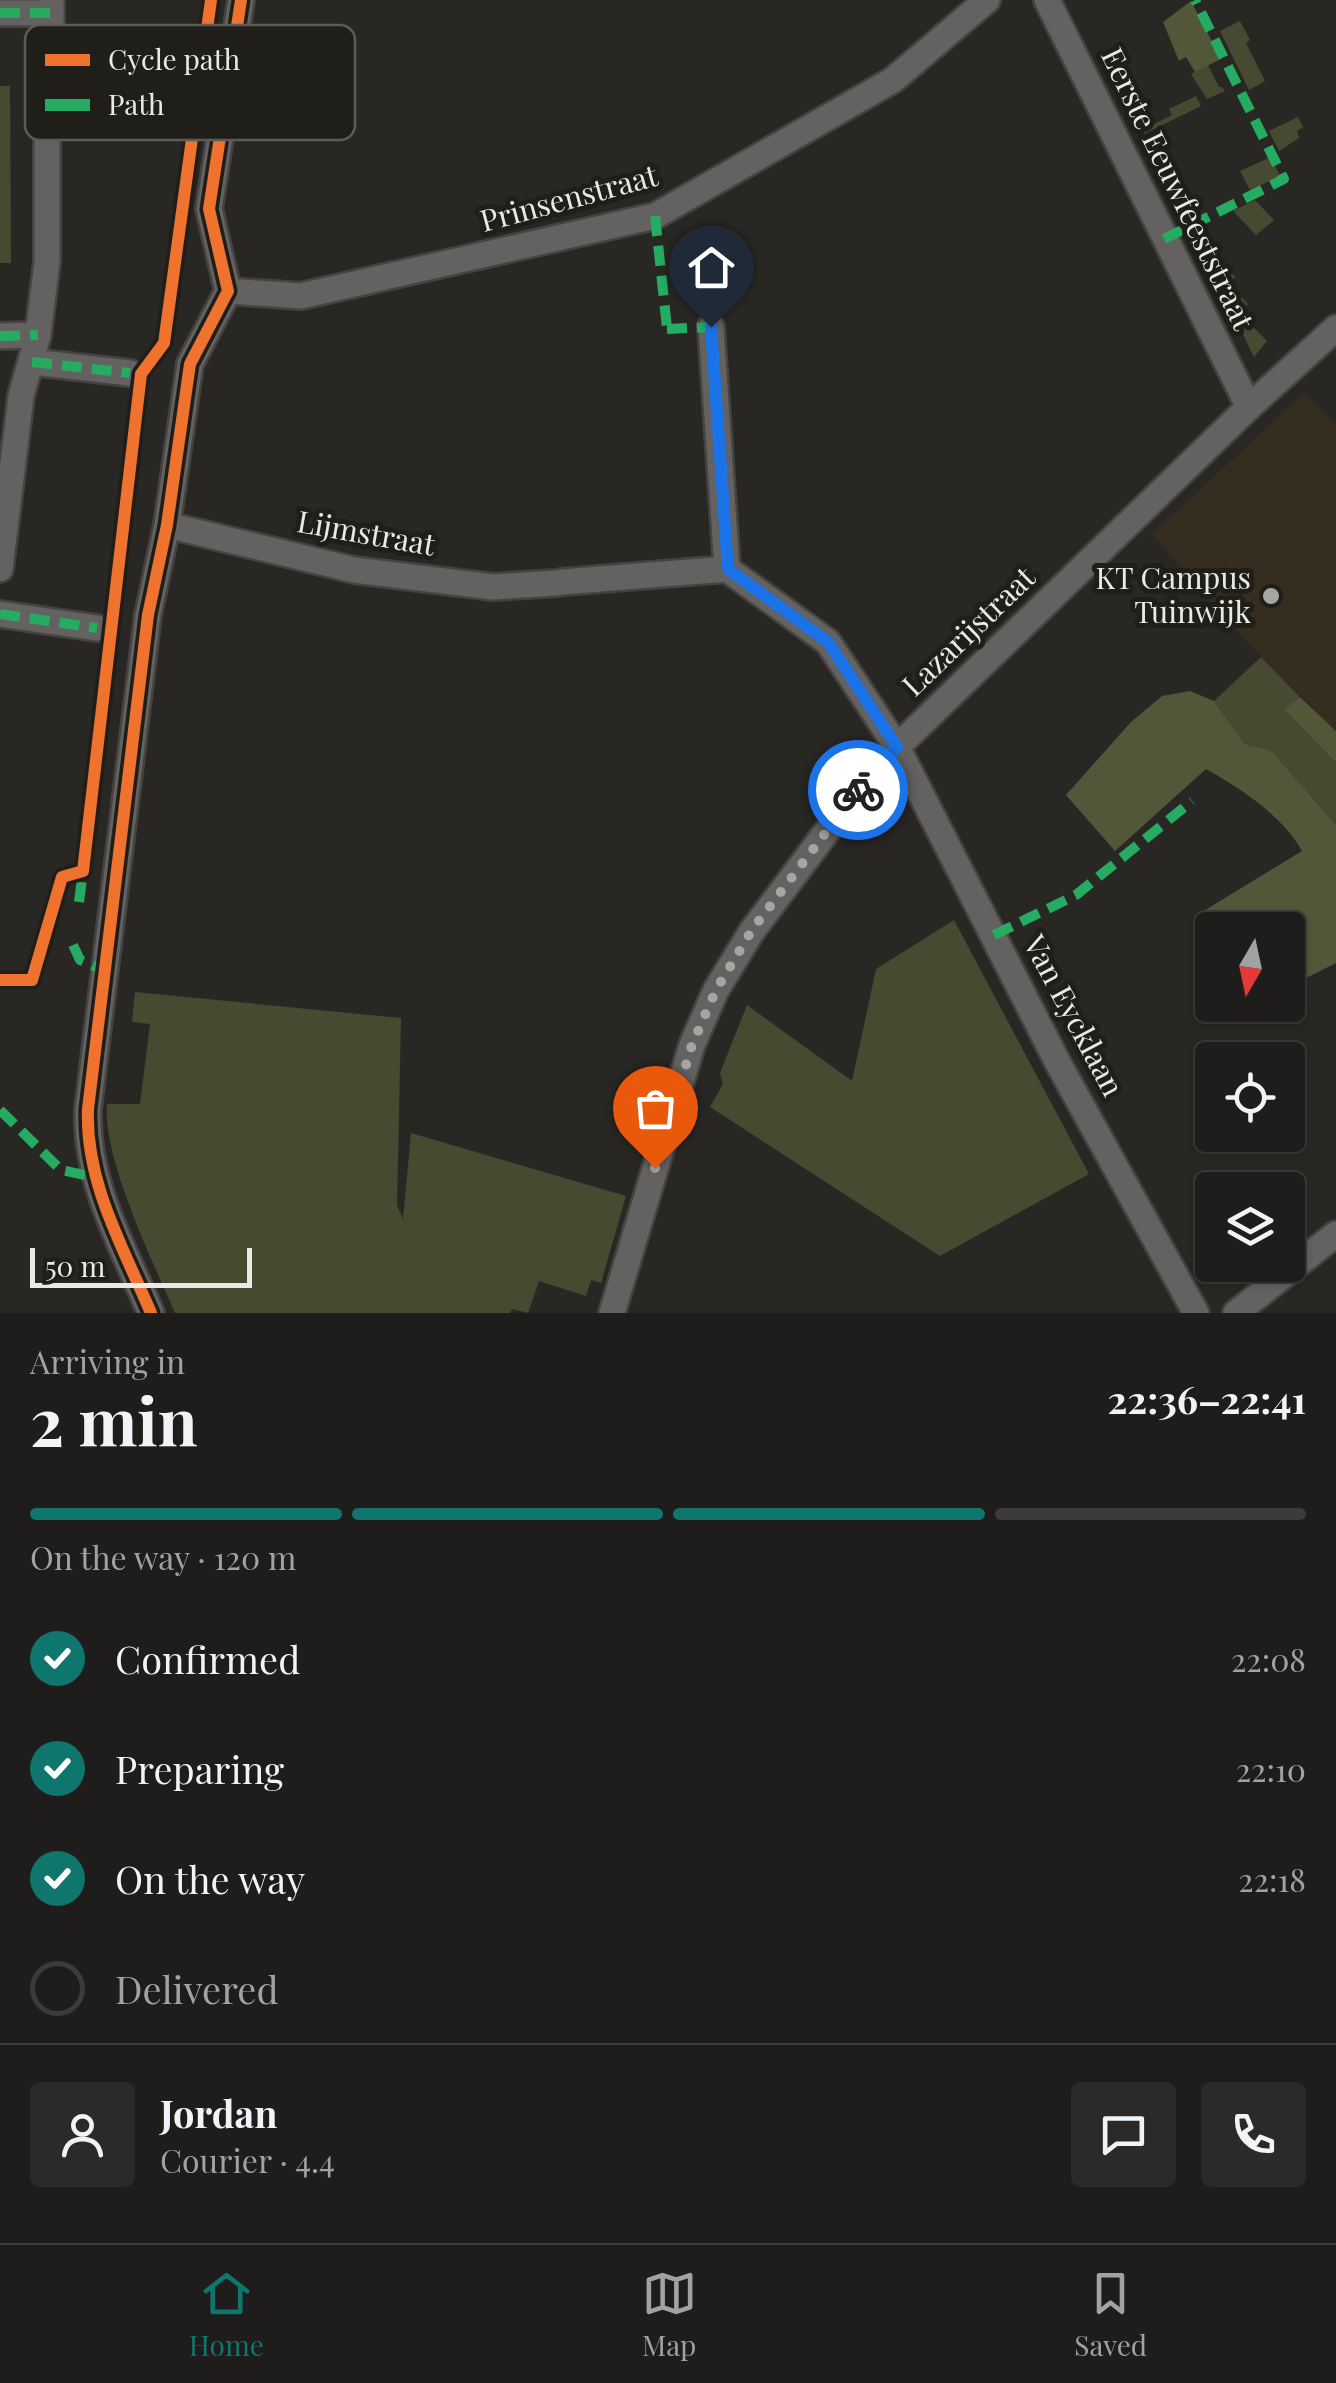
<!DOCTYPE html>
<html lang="en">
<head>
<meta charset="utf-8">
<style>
	:root { --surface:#1f1d1b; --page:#2c2a28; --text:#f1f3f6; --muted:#a1a2a3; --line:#3c3b3a; --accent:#0f766e }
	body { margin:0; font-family:"Playfair Display",serif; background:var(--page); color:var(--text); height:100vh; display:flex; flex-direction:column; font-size:38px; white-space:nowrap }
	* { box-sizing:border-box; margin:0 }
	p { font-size:32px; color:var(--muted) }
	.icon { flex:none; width:55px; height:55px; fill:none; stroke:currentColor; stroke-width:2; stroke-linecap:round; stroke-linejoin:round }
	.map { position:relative; height:1313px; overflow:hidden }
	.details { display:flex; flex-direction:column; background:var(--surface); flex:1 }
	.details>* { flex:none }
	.needle { width:65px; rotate:189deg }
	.fabs { position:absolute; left:1195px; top:912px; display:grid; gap:20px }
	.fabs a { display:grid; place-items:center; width:110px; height:110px; border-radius:10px; background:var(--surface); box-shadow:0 2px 8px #0004,0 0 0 2px var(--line); font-size:50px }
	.scale { position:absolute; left:30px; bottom:25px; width:222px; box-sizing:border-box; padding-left:10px; border:5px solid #ebe9e6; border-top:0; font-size:28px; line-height:35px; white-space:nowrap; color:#ebe9e6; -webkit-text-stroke:8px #201e19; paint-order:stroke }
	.pin { position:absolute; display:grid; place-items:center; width:85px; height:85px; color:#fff; margin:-102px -42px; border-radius:50% 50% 50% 0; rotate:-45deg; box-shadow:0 0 10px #0007 }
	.pin .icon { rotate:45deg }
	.courier { position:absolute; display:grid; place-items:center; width:100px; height:100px; margin:-50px; border:8px solid #1a73e8; border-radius:50%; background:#fff; color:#222; box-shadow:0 2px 12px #0007 }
	.headline em { font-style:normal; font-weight:700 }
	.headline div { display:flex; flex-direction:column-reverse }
	.headline { display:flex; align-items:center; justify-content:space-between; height:170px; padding:0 30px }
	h1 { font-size:65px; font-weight:700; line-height:75px }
	.bar { display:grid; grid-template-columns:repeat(4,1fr); gap:15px 10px; align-content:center; height:120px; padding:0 30px }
	.bar i { height:12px; border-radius:8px; background:var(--line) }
	.bar .active { background:var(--accent) }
	.bar p { grid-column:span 4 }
	.line { display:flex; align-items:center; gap:25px; padding:0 30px; border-top:2px solid var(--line) }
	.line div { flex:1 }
	.round { display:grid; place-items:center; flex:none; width:105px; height:105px; border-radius:10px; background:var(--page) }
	ol { padding:0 30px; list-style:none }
	li { display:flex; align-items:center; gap:30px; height:110px }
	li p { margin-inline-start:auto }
	li .icon { padding:10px; border-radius:50%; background:var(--accent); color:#fff; stroke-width:4 }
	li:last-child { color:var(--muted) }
	li i { width:55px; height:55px; border:5px solid var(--line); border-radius:50% }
	.dock { display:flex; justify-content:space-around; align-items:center; height:140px; border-top:2px solid var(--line); background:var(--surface); font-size:28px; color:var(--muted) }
	.dock a { display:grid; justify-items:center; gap:5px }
	.dock .active { color:var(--accent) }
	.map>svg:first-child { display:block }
	.education { fill:#352d1f }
	.green { fill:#464a31 }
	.forest { fill:#535739 }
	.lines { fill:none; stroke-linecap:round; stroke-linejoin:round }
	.street-casing { stroke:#454341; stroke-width:30 }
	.street { stroke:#636260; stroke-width:25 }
	.quiet { stroke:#26ab63; stroke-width:10; stroke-dasharray:20 10; stroke-linecap:butt }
	.cycleway-casing { stroke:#201e19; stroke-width:19 }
	.cycleway { stroke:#ef722f; stroke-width:12 }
	.done { stroke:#a7a5a2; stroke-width:10; stroke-dasharray:0 18 }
	.route { stroke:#1a73e8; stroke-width:12 }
	.poi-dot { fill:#a7a5a2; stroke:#201e19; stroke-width:4 }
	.labels { text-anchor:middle; stroke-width:10; stroke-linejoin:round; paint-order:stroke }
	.street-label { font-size:30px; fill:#ebe9e6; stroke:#201e19 }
	.poi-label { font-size:30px; fill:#ebe9e6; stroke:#201e19; text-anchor:end }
	.key { fill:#201e19; stroke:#5d5b56; stroke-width:2.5 }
	.key-label { font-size:28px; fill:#ebe9e6 }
</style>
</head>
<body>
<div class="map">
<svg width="1336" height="1313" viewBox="0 0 1336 1313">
	<rect width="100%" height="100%" fill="#292724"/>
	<!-- education -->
	<path class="education" d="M1304,393L1336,425V731L1261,657L1152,534Z"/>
	<!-- green -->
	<g class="green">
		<path d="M1240,21L1250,40L1246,43L1265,81L1249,90L1220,31Z"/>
		<path d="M1208,65L1219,87H1222L1225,91L1207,99L1191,74Z"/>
		<path d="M0,86H10L11,263H0Z"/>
		<path d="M1196,96L1201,106L1144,134L1142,130L1172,115L1169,109Z"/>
		<path d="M1298,117L1303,127L1297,131L1299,138L1279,151L1269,131Z"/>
		<path d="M1271,157L1280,176L1250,190L1240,171Z"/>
		<path d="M1255,200L1274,220L1256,235L1233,211Z"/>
		<path d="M1204,244L1235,277L1229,284L1248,304L1240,314L1267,341L1254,357L1201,248Z"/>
		<path d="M1261,657L1300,697L1284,709L1336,763V825L1271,750L1245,744L1214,701Z"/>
		<path d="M954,920L1089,1174L940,1256L710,1107L723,1084L720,1073L747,1005L852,1081L876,969Z"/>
		<path d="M135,992L401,1018L397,1205L403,1219L411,1133L626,1196L601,1283L591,1280L586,1296L539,1281L528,1313L512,1309L510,1313H175C153,1262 102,1157 107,1104H140L150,1024L132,1022Z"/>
	</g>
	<!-- forest -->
	<g class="forest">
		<path d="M1191,1L1221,59L1195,72L1186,57L1179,61L1163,22Z"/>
		<path d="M1190,691L1214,701L1245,744L1271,750L1336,825V963L1288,987V930H1213L1202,912L1302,851C1283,816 1240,788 1206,769L1115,851L1066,795L1131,722L1162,696Z"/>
		<path d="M1300,697L1336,731V763L1284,709Z"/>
	</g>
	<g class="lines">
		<defs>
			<g id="street">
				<path d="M1047,0L1249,407"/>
				<path d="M0,13H51"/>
				<path d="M228,291L301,296L655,216L893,80L987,0"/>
				<path d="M711,327L727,569L828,642L897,747L1058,1063L1196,1313"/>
				<path d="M0,336L38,335"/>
				<path d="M32,362L130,373"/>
				<path d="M167,525L354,570L493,587L557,583"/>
				<path d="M0,569L21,396L38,335L47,262V107L51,92V0"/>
				<path d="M562,582L727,569"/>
				<path d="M0,614L97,628"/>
				<path d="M151,1313C123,1247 85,1182 88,1109L148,615L167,525L190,364L228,291L209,209L241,0"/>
				<path d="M612,1313L692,1045L716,990L752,931L855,794L897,747L1249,407L1336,328"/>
				<path d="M1236,1313L1336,1234"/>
			</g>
		</defs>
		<!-- street casing -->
		<use href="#street" class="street-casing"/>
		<!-- street -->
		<use href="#street" class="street"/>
		<!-- quiet -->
		<g class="quiet">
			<path d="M0,13H51"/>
			<path d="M655,216L667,328"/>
			<path d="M1164,239L1284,179L1195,0"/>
			<path d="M667,329L711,327"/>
			<path d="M0,336L38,335"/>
			<path d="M32,362L130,373"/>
			<path d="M0,614L97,628"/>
			<path d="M79,902L84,863"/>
			<path d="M994,935L1076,895L1192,801"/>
			<path d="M73,945L80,960L105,971"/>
			<path d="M0,1110L61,1170L94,1177"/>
		</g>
		<defs>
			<g id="cycleway">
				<path d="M0,980H32L62,877L83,871L141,374L164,343L211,0"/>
				<path d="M151,1313C123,1247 85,1182 88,1109L148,615L167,525L190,364L228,291L209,209L241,0"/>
			</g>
		</defs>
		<!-- cycleway casing -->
		<use href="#cycleway" class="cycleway-casing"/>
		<!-- cycleway -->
		<use href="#cycleway" class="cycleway"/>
	</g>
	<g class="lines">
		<!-- done -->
		<path class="done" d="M655,1168L692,1045L716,990L752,930L858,790"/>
		<!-- route -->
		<path class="route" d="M711,327L728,569L828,642L897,747L858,790"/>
	</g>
	<!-- markers -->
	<circle class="poi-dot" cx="1271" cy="596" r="10"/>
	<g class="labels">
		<!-- street labels -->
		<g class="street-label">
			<text transform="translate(1177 189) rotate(64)" y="10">Eerste Eeuwfeeststraat</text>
			<text transform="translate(569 199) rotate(-15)" y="10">Prinsenstraat</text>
			<text transform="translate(366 534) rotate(10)" y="10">Lijmstraat</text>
			<text transform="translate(969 632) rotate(-44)" y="10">Lazarijstraat</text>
			<text transform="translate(1073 1016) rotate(62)" y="10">Van Eycklaan</text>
		</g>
		<!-- poi labels -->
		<g class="poi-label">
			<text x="1251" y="589">KT Campus<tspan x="1251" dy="34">Tuinwijk</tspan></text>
		</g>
	</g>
	<!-- legend -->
	<rect x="25" y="25" width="330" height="115" rx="15" class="key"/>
	<rect x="45" y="54" width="45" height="12" fill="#ef722f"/>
	<rect x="45" y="99" width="45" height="12" fill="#26ab63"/>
	<g class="key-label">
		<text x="108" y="70">Cycle path</text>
		<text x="108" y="115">Path</text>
	</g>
</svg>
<div class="fabs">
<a><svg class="needle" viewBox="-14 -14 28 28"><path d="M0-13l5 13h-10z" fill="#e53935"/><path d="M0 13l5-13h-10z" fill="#a1a2a3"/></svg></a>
<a><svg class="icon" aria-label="locate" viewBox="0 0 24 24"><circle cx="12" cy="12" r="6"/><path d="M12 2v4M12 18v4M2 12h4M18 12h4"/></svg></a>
<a><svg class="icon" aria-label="layers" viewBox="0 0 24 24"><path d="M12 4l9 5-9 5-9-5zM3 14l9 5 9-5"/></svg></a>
</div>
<div class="scale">50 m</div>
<div class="pin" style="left:655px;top:1168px;background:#ea580c"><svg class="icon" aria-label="bag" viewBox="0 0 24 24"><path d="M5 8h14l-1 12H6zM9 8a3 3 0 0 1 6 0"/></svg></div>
<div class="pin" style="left:711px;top:327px;background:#1f2937"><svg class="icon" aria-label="home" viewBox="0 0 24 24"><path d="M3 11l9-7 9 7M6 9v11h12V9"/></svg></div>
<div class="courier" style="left:858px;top:790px"><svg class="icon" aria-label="bike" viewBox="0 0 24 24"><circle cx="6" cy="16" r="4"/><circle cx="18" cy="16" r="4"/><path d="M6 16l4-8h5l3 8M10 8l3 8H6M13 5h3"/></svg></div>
</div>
<section class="details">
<div class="headline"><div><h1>2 min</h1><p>Arriving in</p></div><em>22:36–22:41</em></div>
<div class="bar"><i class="active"></i><i class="active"></i><i class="active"></i><i></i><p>On the way · 120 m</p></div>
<ol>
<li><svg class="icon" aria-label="check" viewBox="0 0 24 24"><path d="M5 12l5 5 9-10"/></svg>Confirmed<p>22:08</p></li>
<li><svg class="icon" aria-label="check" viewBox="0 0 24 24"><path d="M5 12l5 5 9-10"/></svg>Preparing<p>22:10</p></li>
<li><svg class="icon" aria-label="check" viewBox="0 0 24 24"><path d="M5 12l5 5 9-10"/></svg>On the way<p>22:18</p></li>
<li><i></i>Delivered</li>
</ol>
<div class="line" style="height:180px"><a class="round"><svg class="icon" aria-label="person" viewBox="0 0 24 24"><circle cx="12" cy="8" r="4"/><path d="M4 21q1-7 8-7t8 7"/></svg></a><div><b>Jordan</b><p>Courier · 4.4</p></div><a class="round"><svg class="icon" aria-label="chat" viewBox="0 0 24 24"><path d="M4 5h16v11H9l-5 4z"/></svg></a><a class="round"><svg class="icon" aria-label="phone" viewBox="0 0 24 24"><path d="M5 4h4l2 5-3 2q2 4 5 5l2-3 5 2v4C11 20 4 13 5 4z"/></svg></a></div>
</section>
<nav class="dock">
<a class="active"><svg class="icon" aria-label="home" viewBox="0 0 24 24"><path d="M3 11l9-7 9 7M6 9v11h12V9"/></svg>Home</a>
<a><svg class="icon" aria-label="map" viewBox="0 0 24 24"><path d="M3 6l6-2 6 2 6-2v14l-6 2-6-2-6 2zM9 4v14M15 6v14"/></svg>Map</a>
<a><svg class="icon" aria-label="saved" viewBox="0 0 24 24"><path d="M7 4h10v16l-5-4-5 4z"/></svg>Saved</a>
</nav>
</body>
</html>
